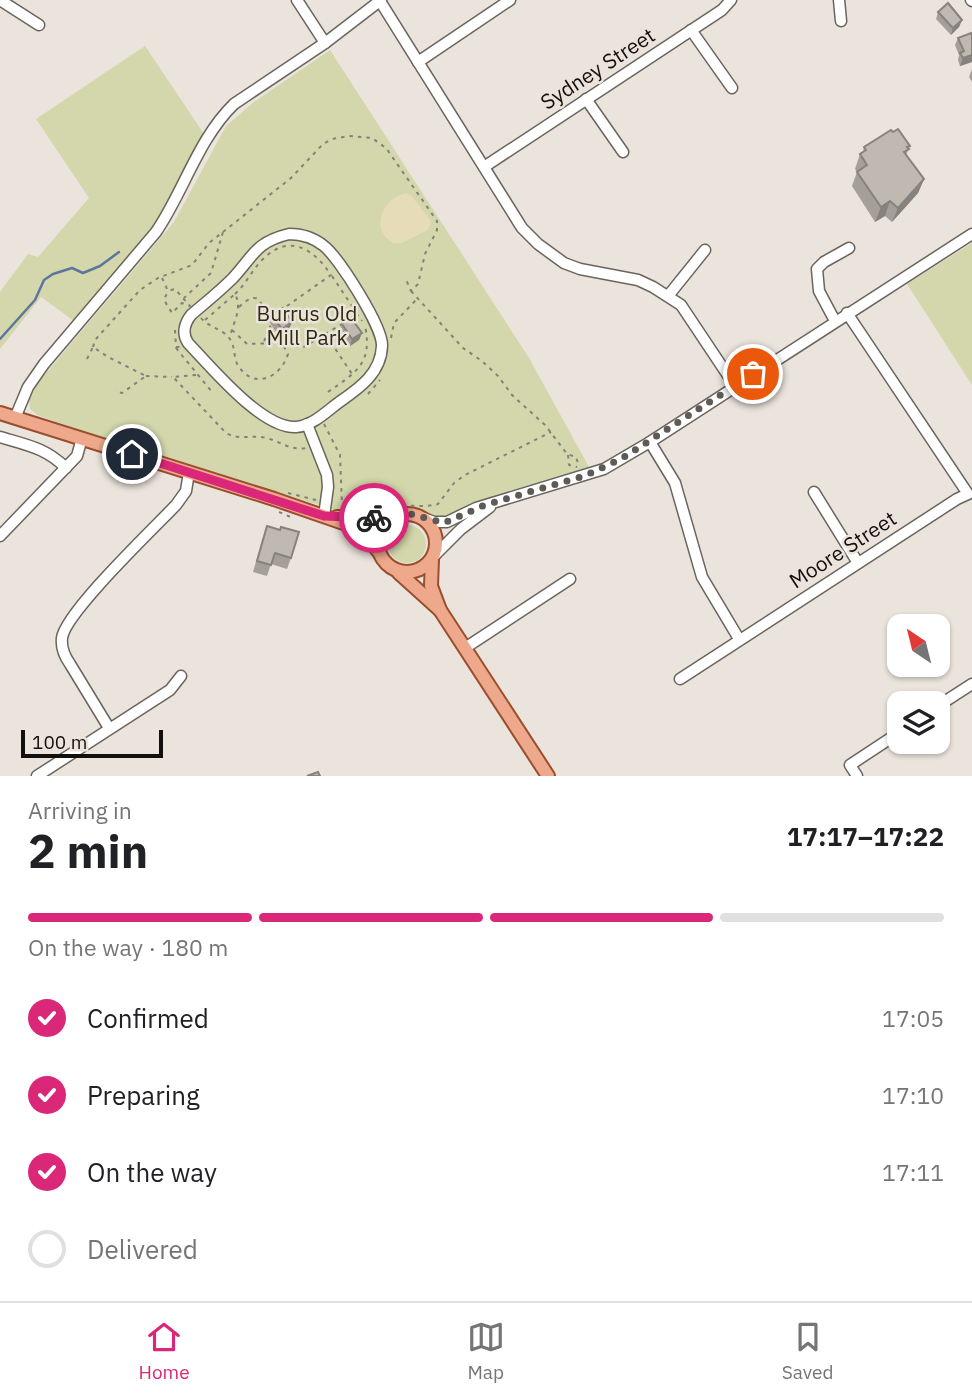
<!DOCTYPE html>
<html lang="en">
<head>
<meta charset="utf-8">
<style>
	:root { --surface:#fff; --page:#f6f6f6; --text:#202124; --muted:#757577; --line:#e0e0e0; --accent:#db2777 }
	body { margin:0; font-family:"IBM Plex Sans",sans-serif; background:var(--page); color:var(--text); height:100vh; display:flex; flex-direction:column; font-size:26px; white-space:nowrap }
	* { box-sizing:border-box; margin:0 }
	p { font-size:23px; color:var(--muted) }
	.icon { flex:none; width:38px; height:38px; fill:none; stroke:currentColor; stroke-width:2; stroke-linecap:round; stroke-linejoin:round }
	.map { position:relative; height:776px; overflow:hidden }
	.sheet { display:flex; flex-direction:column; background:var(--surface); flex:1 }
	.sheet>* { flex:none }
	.needle { width:46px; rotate:325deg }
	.fabs { position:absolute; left:887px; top:614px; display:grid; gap:14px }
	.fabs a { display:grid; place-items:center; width:63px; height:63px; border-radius:14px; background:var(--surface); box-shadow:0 2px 5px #0004; font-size:35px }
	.scale { position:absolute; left:21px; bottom:18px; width:142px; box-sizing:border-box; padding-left:7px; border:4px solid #120f0d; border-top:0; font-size:19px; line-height:24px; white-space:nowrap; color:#120f0d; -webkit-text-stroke:5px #ebe4dd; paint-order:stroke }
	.pin { position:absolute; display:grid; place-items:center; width:60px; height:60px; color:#fff; margin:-30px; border:4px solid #fff; border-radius:50%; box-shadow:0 2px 7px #0007 }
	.courier { position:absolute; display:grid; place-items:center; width:70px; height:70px; margin:-35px; border:5px solid #db2777; border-radius:50%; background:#fff; color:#222; box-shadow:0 2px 9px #0007 }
	.head em { font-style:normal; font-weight:700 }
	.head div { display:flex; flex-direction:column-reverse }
	.head { display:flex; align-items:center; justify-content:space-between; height:119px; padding:0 28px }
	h1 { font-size:46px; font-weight:700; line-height:52px }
	.bar { display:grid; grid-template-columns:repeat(4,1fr); gap:10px 7px; align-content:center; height:84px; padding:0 28px }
	.bar i { height:9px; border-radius:5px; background:var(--line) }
	.bar .current { background:var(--accent) }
	.bar p { grid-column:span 4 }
	ol { padding:0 28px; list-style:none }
	li { display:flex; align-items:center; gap:21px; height:77px }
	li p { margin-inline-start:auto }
	li .icon { padding:7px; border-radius:50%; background:var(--accent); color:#fff; stroke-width:4 }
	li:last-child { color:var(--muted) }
	li i { width:38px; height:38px; border:4px solid var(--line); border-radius:50% }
	.tabs { display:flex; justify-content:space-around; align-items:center; height:98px; border-top:2px solid var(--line); background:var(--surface); font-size:19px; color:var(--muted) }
	.tabs a { display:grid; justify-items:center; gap:4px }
	.tabs .current { color:var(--accent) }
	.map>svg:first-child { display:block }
	.green { fill:#d3d7ab }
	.sand { fill:#e6dcb7 }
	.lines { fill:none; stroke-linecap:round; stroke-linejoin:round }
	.stream { stroke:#5d769c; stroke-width:2.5 }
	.minor-casing { stroke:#6a645e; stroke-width:13 }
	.major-casing { stroke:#9a4e2e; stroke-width:16 }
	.path { stroke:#85807c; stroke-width:2; stroke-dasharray:3.5 5; stroke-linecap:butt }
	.minor { stroke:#fff; stroke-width:10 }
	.major { stroke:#eea98c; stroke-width:12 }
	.wall { fill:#a59f99 }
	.shaded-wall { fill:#86827d }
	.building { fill:#c0b9b2; stroke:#86827d; stroke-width:2 }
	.done { stroke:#5e5a56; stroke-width:7; stroke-dasharray:0 12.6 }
	.route { stroke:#db2777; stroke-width:9 }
	.labels { text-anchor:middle; stroke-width:5; stroke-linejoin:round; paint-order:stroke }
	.street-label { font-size:21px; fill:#120f0d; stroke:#ebe4dd }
	.park-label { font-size:21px; fill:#2b2c0d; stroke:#ebe4dd }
</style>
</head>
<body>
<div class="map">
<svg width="972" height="776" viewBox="0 0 972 776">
	<rect width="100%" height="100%" fill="#ebe4dd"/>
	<!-- green -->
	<g class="green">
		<path d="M145,46L204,134L172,197L153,229L74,321L41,297L0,349V292L28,254L38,257L89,198L36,119Z"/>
		<path d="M330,50L529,358L589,467L498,494L448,518L404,511L383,515L342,512L138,450L37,415L30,409L29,399L36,385L174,222L226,126L254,102Z"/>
		<path d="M972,243V385L907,284Z"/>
		<circle cx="407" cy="544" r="19"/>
	</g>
	<!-- sand -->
	<path class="sand" d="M406,193L411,195L431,221L428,230L402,243H393C369,230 382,198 406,193Z"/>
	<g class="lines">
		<!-- stream -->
		<path class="stream" d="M0,339L35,300L44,280L53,274L72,268L83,273L100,266L119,252"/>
		<defs>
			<g id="minor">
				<path d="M0,0L39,25"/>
				<path d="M297,0L325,43"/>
				<path d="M839,0L841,21"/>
				<path d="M971,0L972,1"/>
				<path d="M380,1L522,228L538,244L564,263L580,269L638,280L653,287L681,305L735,386"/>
				<path d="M691,30L732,88"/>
				<path d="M418,62L510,0"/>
				<path d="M586,99L623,152"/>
				<path d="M484,167L722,10L731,0"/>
				<path d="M289,234C302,234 313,237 324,246C339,258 383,327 382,346C381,374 358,389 338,403C326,412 312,426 296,427C262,429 211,367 188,343C182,334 184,324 191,315C205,303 220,291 233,278C254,255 256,242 289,234Z"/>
				<path d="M668,296L705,250"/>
				<path d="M835,321L819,291L817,269L824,262L849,248"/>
				<path d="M15,418L28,387L44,364L156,232C184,191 198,139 234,104L325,43L381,0"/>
				<path d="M307,424L327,475L328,487L324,516"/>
				<path d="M0,437C27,445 46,448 66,468"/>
				<path d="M650,442L675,483L702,577L739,639"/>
				<path d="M814,492L858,563"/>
				<path d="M421,517L434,522H447L476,508L604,469L650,442L972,234"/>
				<path d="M0,536L77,456L82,438"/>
				<path d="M435,555L461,529L490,507"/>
				<path d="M465,648L570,579"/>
				<path d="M680,679L957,499L968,494L847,313"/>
				<path d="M938,706L972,684"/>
				<path d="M109,728L70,664C65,657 61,647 62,638C65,613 154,528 176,505L186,491L189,472"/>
				<path d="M37,776L170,690L181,676"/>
				<path d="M857,776L850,765L900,732"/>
			</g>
			<g id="major">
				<path d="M0,413L274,499L352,526L365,534L378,551"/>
				<circle cx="407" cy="543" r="29"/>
				<path d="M337,517L392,518"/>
				<path d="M432,559L431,586L440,610L548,776"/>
				<path d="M399,573L440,610"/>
			</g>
		</defs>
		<!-- minor casing -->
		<use href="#minor" class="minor-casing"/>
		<!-- major casing -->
		<use href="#major" class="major-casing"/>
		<!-- path -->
		<g class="path">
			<path d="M223,232L291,178L323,144L332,139L349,136L372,138L386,148L437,221V230L425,254L418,284L411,291L405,277"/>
			<path d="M332,276L356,312"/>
			<path d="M162,278L168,291L175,289L190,306L182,303L172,313L164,300L168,291"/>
			<path d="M411,291L463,348L482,361L498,376L512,395L545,425L567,454L576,457L579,466"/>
			<path d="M235,294C246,284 252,270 263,259C289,233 314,249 331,275L284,308"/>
			<path d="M239,307C265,283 261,313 271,328"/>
			<path d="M201,318C209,328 225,329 231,341C236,350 233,359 239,367C255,390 281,377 288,354L282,343L286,339H290L296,346L302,348L342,324"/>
			<path d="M349,319L357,314L362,321"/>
			<path d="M205,320L235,294C243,309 233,322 230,337"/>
			<path d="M175,330L176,347H180"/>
			<path d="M232,330L247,344L282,343"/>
			<path d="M326,335L352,374"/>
			<path d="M391,338L394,323L416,300"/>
			<path d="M264,341L271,328L277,336V342"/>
			<path d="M93,347L95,340L140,290L158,278L192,265L209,243L223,232L211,273L184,298"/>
			<path d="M176,348L212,392"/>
			<path d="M87,359L93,347L108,357L146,376L122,393L115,391"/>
			<path d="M196,375L173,377L226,433C240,441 252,434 266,438C280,441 290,451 306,448"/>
			<path d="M146,376L172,377"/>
			<path d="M328,392C355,373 373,364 365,326"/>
			<path d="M368,394L380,380"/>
			<path d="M324,424L340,455L342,505"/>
			<path d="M568,455L569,465L577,467"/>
			<path d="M288,493L316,500"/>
			<path d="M394,507C409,504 424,508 438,504L454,483L465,475L551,432"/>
			<path d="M279,512L293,518"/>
		</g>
		<!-- minor -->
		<use href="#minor" class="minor"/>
		<!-- major -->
		<use href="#major" class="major"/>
	</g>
	<!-- wall -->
	<g class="wall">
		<path d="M938,12L962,20L959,27L951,35L936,19Z"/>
		<path d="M972,36V62L960,66L958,60L959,55L955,45L958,38Z"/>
		<path d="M972,69V82L969,77Z"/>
		<path d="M893,132L910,146L906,155L924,179L918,193L892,222L885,216L875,222L852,186L857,172L855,169L860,154L863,152L864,147Z"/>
		<path d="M272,315L292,322L289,329L279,336L270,323Z"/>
		<path d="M342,324L362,333L359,340L350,346L339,332Z"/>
		<path d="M280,530L291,558L287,569L271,564L267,576L253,572L263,537Z"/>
	</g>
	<!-- shaded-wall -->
	<g class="shaded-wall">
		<path d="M962,20L959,27L951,35L953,28Z"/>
		<path d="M972,55V62L960,66L963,58Z"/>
		<path d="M924,179L918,193L892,222L898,208Z"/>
		<path d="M890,201L885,216L875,222L881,207Z"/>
		<path d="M292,322L289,329L279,336L282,329Z"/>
		<path d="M362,333L359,340L350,346L352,339Z"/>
	</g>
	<!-- building -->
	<g class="building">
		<path d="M948,3L962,20L953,28L938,12Z"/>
		<path d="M971,33L972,36V55L963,58L960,53L964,51L958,38Z"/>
		<path d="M898,129L910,146L907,147L909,149L904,152L924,179L898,208L890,201L881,207L857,172L867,165L860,154L866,150L864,147L891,130L893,132Z"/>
		<path d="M283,308L292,322L282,329L272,315Z"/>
		<path d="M351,318L362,333L352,339L342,324Z"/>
		<path d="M267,526L280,530L281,527L299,532L291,558L275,553L271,565L257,561Z"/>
		<path d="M318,772L320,776H307Z"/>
	</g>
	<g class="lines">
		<!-- done -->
		<path class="done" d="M374,518L411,514L444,523L485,505L584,476L621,459L753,374"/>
		<!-- route -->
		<path class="route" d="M132,454L324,516L374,518"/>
	</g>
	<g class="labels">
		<!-- street labels -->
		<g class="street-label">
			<text transform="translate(598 69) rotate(-33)" y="7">Sydney Street</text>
			<text transform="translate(843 550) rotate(-33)" y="7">Moore Street</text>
		</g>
		<!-- park labels -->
		<g class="park-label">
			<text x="307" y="321">Burrus Old<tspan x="307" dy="24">Mill Park</tspan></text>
		</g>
	</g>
</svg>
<div class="fabs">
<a><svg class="needle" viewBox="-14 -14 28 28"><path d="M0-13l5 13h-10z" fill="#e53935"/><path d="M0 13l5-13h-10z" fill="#757577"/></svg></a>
<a><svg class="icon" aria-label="layers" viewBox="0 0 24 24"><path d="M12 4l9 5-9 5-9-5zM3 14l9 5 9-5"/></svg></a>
</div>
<div class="scale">100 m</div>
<div class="pin" style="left:753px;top:374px;background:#ea580c"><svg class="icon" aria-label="bag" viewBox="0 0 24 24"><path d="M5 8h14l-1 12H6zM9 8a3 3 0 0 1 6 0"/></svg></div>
<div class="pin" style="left:132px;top:454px;background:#1f2937"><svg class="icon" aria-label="home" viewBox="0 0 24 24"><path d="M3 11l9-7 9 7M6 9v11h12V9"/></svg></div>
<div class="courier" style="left:374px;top:518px"><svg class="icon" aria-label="bike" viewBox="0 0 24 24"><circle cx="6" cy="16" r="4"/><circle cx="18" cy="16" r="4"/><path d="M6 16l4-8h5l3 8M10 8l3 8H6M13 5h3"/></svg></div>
</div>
<section class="sheet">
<div class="head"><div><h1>2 min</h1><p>Arriving in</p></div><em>17:17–17:22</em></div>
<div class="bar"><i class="current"></i><i class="current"></i><i class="current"></i><i></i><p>On the way · 180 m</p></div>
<ol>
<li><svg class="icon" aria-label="check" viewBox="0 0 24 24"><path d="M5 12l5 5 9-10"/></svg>Confirmed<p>17:05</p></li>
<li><svg class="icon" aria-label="check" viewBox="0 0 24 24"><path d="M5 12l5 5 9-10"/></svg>Preparing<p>17:10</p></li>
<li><svg class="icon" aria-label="check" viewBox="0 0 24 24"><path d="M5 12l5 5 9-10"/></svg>On the way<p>17:11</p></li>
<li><i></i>Delivered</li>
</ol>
</section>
<nav class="tabs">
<a class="current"><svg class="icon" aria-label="home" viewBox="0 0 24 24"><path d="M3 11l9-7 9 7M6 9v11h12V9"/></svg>Home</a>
<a><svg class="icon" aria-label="map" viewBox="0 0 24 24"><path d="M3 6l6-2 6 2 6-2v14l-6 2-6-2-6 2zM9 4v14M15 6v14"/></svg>Map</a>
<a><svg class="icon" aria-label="saved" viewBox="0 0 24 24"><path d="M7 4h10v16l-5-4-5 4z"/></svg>Saved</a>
</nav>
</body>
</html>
